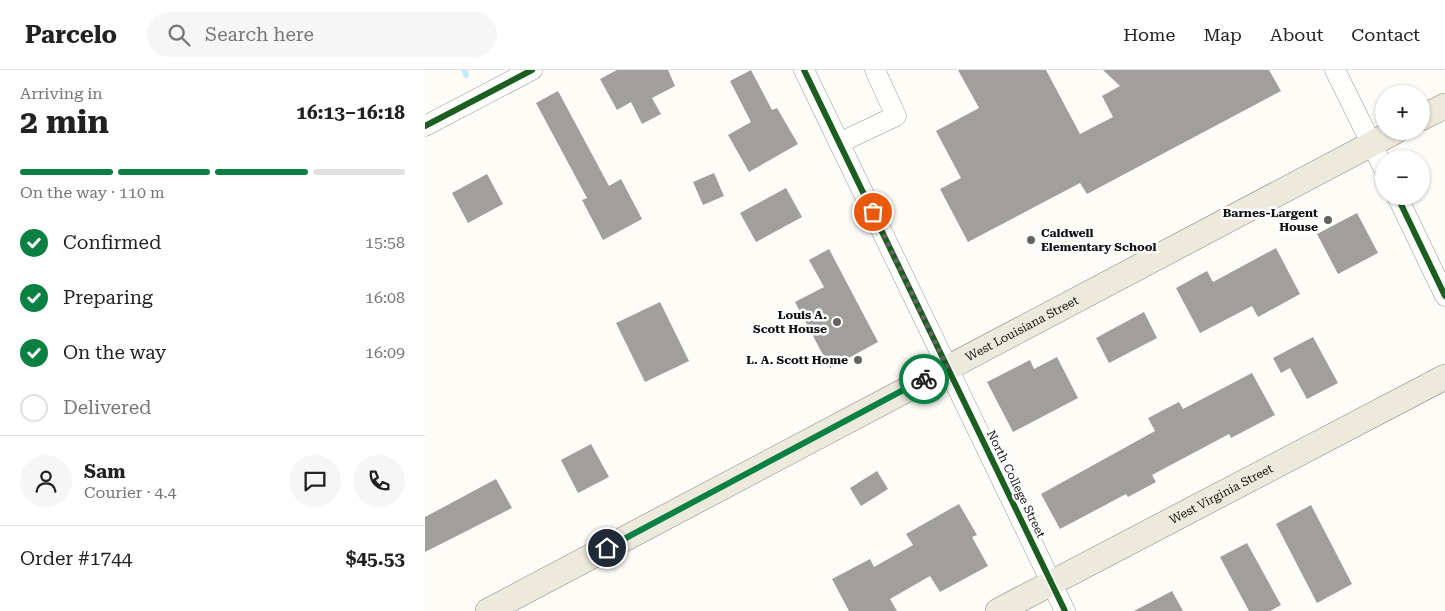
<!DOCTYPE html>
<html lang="en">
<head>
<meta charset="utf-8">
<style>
	:root { --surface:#fff; --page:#f6f6f6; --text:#222; --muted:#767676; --line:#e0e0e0; --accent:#0b8043 }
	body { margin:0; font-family:"Roboto Serif",serif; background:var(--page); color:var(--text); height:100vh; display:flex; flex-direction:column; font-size:19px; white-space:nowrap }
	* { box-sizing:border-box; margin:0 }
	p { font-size:16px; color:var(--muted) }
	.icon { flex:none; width:28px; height:28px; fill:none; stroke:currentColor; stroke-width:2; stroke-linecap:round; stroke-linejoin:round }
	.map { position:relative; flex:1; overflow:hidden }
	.sheet { display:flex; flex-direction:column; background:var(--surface); width:425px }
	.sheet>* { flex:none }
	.buttons { position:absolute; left:950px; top:15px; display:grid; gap:10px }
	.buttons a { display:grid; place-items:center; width:55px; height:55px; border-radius:50%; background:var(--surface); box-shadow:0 1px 4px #0004; font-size:25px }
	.pin { position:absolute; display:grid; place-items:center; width:42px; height:42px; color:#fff; margin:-21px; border:2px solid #fff; border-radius:50%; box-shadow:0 1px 5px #0007 }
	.courier { position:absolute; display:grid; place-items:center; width:50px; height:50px; margin:-25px; border:4px solid #0b8043; border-radius:50%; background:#fff; color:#222; box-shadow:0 1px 6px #0007 }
	.overview em { font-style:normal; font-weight:700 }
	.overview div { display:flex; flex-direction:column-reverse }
	.overview { display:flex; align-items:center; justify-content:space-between; height:85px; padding:0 20px }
	h1 { font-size:32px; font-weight:700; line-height:38px }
	.bar { display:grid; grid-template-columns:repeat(4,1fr); gap:8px 5px; align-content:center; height:60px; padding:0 20px }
	.bar i { height:6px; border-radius:4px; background:var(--line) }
	.bar .current { background:var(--accent) }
	.bar p { grid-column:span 4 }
	.line { display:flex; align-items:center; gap:12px; padding:0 20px; border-top:1px solid var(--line) }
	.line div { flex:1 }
	.round { display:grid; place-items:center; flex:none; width:52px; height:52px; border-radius:26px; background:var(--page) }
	ol { padding:0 20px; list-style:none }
	li { display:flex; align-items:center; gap:15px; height:55px }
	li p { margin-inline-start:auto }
	li .icon { padding:5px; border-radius:50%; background:var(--accent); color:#fff; stroke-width:4 }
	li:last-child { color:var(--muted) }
	li i { width:28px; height:28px; border:2px solid var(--line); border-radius:50% }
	header { display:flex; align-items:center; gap:30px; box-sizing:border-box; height:70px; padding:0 25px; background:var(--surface); border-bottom:1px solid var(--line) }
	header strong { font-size:24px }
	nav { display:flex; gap:28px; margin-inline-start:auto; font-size:18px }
	.search { width:350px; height:45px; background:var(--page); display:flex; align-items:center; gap:12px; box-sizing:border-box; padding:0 18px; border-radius:28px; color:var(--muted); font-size:19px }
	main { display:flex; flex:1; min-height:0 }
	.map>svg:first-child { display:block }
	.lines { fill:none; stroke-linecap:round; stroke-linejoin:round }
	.stream { stroke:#cde8f7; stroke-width:6 }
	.building { fill:#a19f9c }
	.minor-casing { stroke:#979795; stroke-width:21 }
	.major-casing { stroke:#858482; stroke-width:26 }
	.minor { stroke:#fffffe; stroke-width:20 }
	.major { stroke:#ede9dc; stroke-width:25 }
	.cycleway-casing { stroke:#fff; stroke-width:9 }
	.cycleway { stroke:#1b5e20; stroke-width:6 }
	.done { stroke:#646362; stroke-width:5; stroke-dasharray:0 9 }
	.route { stroke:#0b8043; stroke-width:6 }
	.poi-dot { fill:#646362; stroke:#fff; stroke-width:2 }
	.labels { text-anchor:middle; stroke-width:5; stroke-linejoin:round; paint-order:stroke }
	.poi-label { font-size:12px; font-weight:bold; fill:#111; stroke:#fff; text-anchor:end }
	.street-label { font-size:12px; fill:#111; stroke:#fff }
</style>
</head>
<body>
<header>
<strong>Parcelo</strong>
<div class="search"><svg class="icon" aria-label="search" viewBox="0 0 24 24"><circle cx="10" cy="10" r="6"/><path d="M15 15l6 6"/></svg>Search here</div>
<nav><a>Home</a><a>Map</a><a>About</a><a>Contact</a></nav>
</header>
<main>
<section class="sheet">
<div class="overview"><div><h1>2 min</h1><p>Arriving in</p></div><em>16:13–16:18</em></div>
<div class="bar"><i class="current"></i><i class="current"></i><i class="current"></i><i></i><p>On the way · 110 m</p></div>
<ol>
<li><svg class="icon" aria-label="check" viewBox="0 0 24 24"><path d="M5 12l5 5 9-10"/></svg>Confirmed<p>15:58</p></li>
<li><svg class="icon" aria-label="check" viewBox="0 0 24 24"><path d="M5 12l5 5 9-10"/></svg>Preparing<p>16:08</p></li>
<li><svg class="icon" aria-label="check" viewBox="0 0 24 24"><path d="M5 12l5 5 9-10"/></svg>On the way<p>16:09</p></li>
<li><i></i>Delivered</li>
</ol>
<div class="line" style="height:90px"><a class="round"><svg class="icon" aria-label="person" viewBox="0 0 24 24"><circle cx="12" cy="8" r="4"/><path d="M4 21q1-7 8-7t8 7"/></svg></a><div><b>Sam</b><p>Courier · 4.4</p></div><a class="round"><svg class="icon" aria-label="chat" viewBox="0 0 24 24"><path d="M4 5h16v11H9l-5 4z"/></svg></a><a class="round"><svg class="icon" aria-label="phone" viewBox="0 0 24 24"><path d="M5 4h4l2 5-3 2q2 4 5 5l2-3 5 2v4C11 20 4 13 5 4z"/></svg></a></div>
<div class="line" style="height:65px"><div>Order #1744</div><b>$45.53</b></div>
</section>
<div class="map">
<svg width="1020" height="541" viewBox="0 0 1020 541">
	<rect width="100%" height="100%" fill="#fdfcf7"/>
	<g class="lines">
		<!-- stream -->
		<path class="stream" d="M39,0L41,5"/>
	</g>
	<!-- building -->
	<g class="building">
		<path d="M192,0H243L250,16L227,28L236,44L217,54L206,32L192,40L175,9Z"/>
		<path d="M326,0L347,40L352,38L373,74L324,102L303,65L326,52L305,11Z"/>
		<path d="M533,0H621L655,64L688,47L677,26L695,16L678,0H844L856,21L662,124L655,113L543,172L515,119L536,108L511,61L554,38Z"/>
		<path d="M133,21L184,116L196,109L217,149L178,170L157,130L162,128L111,33Z"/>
		<path d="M289,103L299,126L278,135L268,112Z"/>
		<path d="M62,104L78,134L43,153L27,123Z"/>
		<path d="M361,118L377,147L331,172L315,143Z"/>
		<path d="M932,143L953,183L913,204L892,164Z"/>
		<path d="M851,178L875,224L833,247L827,236L775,263L751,218L782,201L788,212Z"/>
		<path d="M404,179L453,272L405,298L370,232L399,217L384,190Z"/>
		<path d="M235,232L264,291L220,312L191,253Z"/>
		<path d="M719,242L732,268L684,293L671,268Z"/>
		<path d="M888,267L913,313L882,329L865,298L856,303L848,288Z"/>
		<path d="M632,287L653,328L588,362L562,312L605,290L609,299Z"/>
		<path d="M827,303L850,345L806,368L804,364L727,405L731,412L703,427L701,424L635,459L616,424L730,361L723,348L754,332L758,339Z"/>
		<path d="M166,374L184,407L153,423L136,390Z"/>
		<path d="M452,401L463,419L436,436L425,418Z"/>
		<path d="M71,409L87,438L0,482V447Z"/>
		<path d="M534,434L552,465L547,467L563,496L515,522L505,506L465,529L472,541H424L407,509L445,489L449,497L488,475L481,464Z"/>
		<path d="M886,435L927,514L892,533L851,454Z"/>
		<path d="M822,473L856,535L845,541H824L795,487Z"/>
		<path d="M747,521L758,541H709Z"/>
	</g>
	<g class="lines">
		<defs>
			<g id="minor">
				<path d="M379,0L640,541"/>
				<path d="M910,0L959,99"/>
				<path d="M0,56L107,0"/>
				<path d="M414,73L471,46L450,0"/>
				<path d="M972,126L1020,226"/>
			</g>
			<g id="major">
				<path d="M996,48L1020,36"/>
				<path id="s1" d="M63,541L971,61"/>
				<path id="s2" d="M573,541L1020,307"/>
			</g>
		</defs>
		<!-- minor casing -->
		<use href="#minor" class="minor-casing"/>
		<!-- major casing -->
		<use href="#major" class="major-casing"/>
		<!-- minor -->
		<use href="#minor" class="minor"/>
		<!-- major -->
		<use href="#major" class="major"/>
		<defs>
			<g id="cycleway">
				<path d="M379,0L640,541"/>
				<path d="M0,56L107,0"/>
				<path d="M972,126L1020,226"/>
			</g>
		</defs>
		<!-- cycleway casing -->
		<use href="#cycleway" class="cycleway-casing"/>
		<!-- cycleway -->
		<use href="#cycleway" class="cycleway"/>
	</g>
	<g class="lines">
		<!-- done -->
		<path class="done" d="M448,142L522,297L499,309"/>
		<!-- route -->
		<path class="route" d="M182,478L499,309"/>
	</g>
	<!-- markers -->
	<g class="poi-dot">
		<circle cx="903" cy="150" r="5"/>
		<circle cx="606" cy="170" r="5"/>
		<circle cx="412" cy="252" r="5"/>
		<circle cx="433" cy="290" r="5"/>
	</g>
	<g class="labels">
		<!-- poi labels -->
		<g class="poi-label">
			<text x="893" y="147">Barnes-Largent<tspan x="893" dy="14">House</tspan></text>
			<text x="616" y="167" text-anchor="start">Caldwell<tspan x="616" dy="14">Elementary School</tspan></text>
			<text x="402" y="249">Louis A.<tspan x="402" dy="14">Scott House</tspan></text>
			<text x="423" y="294">L. A. Scott Home</text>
		</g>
		<!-- street labels -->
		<g class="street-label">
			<text dy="4" stroke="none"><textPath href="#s1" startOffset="604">West Louisiana Street</textPath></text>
			<text transform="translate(591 414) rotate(64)" y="4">North College Street</text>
			<text dy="4" stroke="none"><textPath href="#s2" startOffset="252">West Virginia Street</textPath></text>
		</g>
	</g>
</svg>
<div class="buttons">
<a>+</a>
<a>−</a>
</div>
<div class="pin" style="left:448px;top:142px;background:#ea580c"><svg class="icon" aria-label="bag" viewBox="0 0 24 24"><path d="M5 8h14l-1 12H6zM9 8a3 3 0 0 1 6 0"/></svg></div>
<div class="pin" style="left:182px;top:478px;background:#1f2937"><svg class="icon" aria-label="home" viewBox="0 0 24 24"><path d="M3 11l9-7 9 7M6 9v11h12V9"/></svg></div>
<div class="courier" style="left:499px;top:309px"><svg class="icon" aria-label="bike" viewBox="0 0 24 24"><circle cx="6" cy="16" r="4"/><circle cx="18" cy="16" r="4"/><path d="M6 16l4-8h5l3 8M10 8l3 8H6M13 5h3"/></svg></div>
</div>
</main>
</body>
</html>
